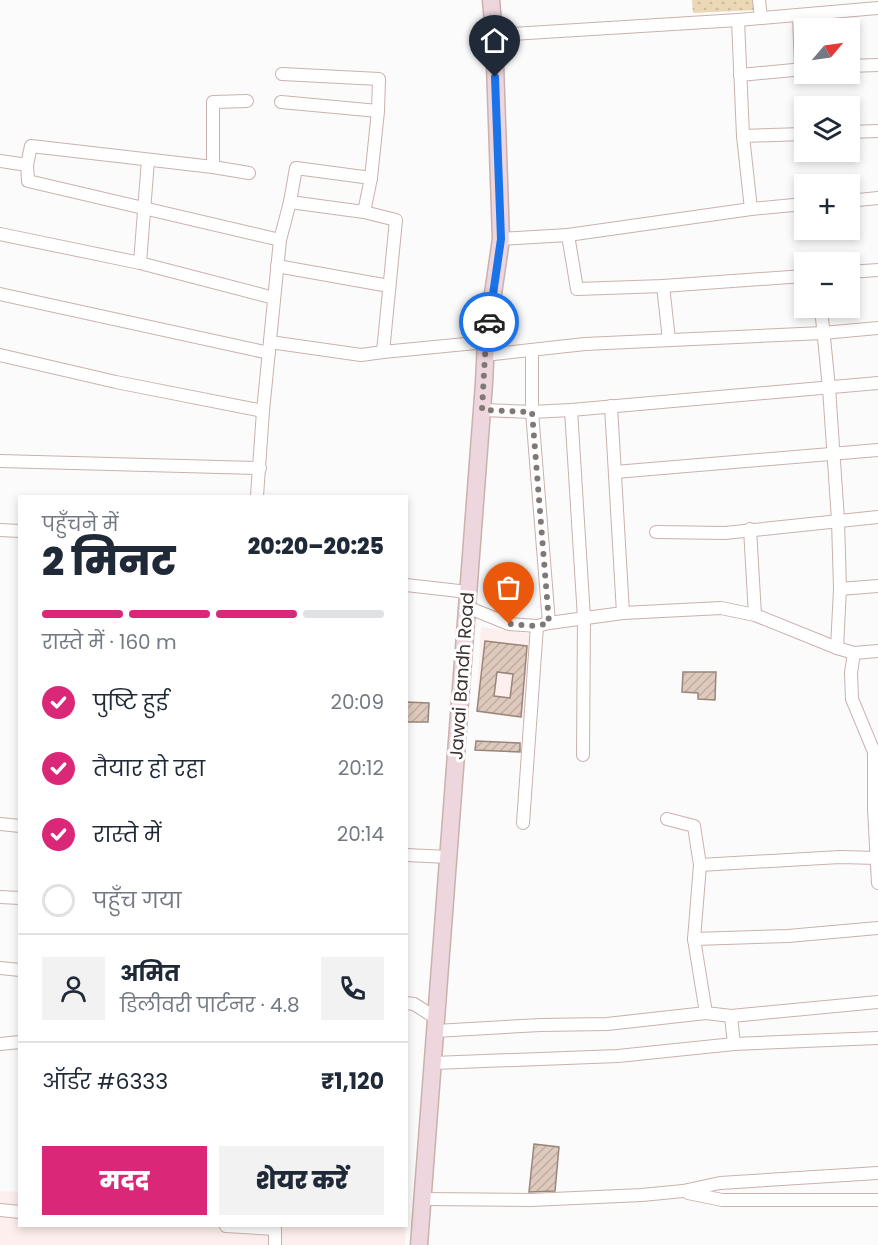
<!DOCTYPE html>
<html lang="hi">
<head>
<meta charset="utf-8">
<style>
	:root { --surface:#fff; --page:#f2f2f3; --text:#1f2937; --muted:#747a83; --line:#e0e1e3; --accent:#db2777 }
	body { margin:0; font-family:Poppins,"Noto Sans Devanagari",sans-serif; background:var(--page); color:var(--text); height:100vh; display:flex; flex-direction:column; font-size:22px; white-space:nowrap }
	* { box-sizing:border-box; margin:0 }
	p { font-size:20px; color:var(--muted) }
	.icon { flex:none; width:33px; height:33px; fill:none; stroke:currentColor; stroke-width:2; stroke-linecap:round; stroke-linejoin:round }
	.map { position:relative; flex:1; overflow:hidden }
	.side { position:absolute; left:18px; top:495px; width:390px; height:732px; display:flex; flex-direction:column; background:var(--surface); border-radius:0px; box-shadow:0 3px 9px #0003 }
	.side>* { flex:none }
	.needle { width:39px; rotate:61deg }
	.buttons { position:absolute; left:794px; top:18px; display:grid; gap:12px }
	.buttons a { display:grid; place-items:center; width:66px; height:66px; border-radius:0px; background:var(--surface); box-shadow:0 3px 9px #0003; font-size:30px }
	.pin { position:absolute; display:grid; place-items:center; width:51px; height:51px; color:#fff; margin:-62px -26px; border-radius:50% 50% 50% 0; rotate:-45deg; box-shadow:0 0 6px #0007 }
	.pin .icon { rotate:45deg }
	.courier { position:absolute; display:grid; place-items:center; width:60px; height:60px; margin:-30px; border:4px solid #1a73e8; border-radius:50%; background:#fff; color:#222; box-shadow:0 2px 8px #0007 }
	.head em { font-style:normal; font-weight:800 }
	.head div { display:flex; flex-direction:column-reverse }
	.head { display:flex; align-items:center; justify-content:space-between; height:102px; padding:0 24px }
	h1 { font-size:39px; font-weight:800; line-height:45px }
	.bar { display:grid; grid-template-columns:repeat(4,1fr); gap:9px 6px; align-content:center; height:72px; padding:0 24px }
	.bar i { height:8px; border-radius:4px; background:var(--line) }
	.bar .current { background:var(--accent) }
	.bar p { grid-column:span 4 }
	.line { display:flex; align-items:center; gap:15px; padding:0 24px; border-top:2px solid var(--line) }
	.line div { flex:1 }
	.round { display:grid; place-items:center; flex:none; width:63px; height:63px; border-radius:0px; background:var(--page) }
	ol { padding:0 24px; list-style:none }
	li { display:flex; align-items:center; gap:18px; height:66px }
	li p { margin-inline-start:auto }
	li .icon { padding:6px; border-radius:50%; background:var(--accent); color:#fff; stroke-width:4 }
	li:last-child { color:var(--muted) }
	li i { width:33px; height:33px; border:3px solid var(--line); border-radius:50% }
	.action { display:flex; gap:12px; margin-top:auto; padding:12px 24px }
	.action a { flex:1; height:69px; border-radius:0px; background:var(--accent); color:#fff; font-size:24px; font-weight:800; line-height:69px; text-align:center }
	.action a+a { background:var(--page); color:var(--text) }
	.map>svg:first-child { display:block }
	.built { fill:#fdefed }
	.park { fill:url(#park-dots) }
	.building { fill:url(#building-hatch); stroke:#998579; stroke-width:1.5; fill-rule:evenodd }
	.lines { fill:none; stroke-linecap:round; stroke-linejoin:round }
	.street-casing { stroke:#cab1ae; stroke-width:14 }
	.secondary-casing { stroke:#cab1ae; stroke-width:19 }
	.street { stroke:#fff; stroke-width:12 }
	.secondary { stroke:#edd6de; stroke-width:16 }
	.done { stroke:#7f7877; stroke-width:6; stroke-dasharray:0 10.8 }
	.route { stroke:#1a73e8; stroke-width:8 }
	.labels { text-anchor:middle; stroke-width:6; stroke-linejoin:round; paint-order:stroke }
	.street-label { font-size:18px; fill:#3c3230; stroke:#fff }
</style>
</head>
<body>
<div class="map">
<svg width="878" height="1245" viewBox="0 0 878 1245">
	<defs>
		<pattern id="park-dots" width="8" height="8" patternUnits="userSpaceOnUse" patternTransform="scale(1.5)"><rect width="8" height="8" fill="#ecd8b4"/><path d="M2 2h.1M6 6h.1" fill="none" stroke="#cbba9b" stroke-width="1.8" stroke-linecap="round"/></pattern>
		<pattern id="building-hatch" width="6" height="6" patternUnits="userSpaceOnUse" patternTransform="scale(1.5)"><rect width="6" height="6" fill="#dec9bc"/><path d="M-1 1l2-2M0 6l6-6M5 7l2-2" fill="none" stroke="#bfada2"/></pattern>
	</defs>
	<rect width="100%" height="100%" fill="#fbfbfb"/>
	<!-- built -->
	<g class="built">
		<path d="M481,627L532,634L524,719L476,712Z"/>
		<path d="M0,1191L19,1192L20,1226H406L405,1245H0Z"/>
	</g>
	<!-- park -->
	<path class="park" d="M692,0H755L756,10L693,13Z"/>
	<!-- building -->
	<g class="building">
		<path d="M485,641L527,646L521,717L477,711ZM497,672L513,674L510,698L494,696Z"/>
		<path d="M683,672H716L715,700L698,699V693L682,692Z"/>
		<path d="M406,702L429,703L428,722H406Z"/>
		<path d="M476,741L520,743V752L475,750Z"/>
		<path d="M534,1144L559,1147L555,1191L529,1192Z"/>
	</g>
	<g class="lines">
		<defs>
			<g id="street">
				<path d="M759,0L761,18"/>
				<path d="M799,15L801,69"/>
				<path d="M738,20L743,136L751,209"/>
				<path d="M494,35L738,20L878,8"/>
				<path d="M849,66L878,65"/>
				<path d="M740,75L804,69"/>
				<path d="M281,102L378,111L379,79L282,74"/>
				<path d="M849,132L878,131"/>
				<path d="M743,136L804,134"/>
				<path d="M0,161L27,165L28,181L280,240"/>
				<path d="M27,165L31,146L213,167L249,173"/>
				<path d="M213,167V102L247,101"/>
				<path d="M849,201L878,198"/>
				<path d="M290,202L364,212L396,220L383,352L486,342"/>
				<path d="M364,212L371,178L378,111"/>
				<path d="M0,234L140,263L274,298"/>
				<path d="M568,235L577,289L663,286L804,276"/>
				<path d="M501,239L568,235L751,209L804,204"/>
				<path d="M140,263L148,160"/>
				<path d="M277,266L389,286"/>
				<path d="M849,272L878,270"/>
				<path d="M663,286L669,340"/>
				<path d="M0,294L269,353"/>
				<path d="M821,308L829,388L838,520L840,589L837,648"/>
				<path d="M270,342L361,355L383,352"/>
				<path d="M532,350V412L549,623"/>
				<path d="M0,355L116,382L263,411"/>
				<path d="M485,355L585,344L823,333L878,328"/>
				<path d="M611,406L623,613"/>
				<path d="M482,410L532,412L571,410L878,383"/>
				<path d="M571,410L584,618L583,755"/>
				<path d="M0,461L260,468"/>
				<path d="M615,472L878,450"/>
				<path d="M257,496L263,411L280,240L290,202L296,168L371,178"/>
				<path d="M750,529L755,615"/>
				<path d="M0,530L20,531"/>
				<path d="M656,532L725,533L878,517"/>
				<path d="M406,585L468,592"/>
				<path d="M840,589L878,586"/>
				<path d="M467,607L509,624L537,626L549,623L623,613L721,608L755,615L837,648L854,653L878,651"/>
				<path d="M854,653L851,673L852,699L874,752V809L878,883"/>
				<path d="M667,819L694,826L700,865L694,939L706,1013"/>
				<path d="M523,823L537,626"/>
				<path d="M0,824L20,826"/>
				<path d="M406,855L448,857"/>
				<path d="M700,865L840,857L878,858"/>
				<path d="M0,897L20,898"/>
				<path d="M694,939L788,936L878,928"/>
				<path d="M0,968L20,970"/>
				<path d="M406,1003L414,1004L436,1018"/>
				<path d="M731,1016L734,1044"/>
				<path d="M435,1031L540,1025L607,1024L706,1013L731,1016L878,1002"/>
				<path d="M0,1044L20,1042"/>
				<path d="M433,1063L618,1056L734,1044L878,1038"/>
				<path d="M688,1193L722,1200H878"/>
				<path d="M422,1199L531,1200L642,1195L683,1191L720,1183L878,1173"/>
				<path d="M0,1210L20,1212"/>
				<path d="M226,1226L275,1229V1245"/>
			</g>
			<path id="secondary" d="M419,1245L484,383L486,342L501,239L494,35L491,0"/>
		</defs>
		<!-- street casing -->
		<use href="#street" class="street-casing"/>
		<!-- secondary casing -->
		<use href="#secondary" class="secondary-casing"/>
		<!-- street -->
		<use href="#street" class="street"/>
		<!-- secondary -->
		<use href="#secondary" class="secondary"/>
	</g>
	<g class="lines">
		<!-- done -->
		<path class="done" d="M489,322L485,355L482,410L532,412L549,623L537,626L509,624"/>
		<!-- route -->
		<path class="route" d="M489,322L501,239L495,77"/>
	</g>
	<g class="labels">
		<!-- street labels -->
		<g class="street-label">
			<text transform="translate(462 676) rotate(-86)" y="6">Jawai Bandh Road</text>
		</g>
	</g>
</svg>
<div class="buttons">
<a><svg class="needle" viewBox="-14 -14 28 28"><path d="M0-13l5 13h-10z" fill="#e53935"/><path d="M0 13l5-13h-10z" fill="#747a83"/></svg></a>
<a><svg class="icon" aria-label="layers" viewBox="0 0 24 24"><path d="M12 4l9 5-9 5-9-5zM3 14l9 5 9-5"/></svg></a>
<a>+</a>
<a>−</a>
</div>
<div class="pin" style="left:509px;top:624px;background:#ea580c"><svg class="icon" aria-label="bag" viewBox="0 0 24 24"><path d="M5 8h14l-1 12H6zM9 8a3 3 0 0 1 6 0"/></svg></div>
<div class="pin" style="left:495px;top:77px;background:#1f2937"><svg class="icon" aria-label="home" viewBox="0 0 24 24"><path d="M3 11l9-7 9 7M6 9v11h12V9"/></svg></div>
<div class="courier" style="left:489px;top:322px"><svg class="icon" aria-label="car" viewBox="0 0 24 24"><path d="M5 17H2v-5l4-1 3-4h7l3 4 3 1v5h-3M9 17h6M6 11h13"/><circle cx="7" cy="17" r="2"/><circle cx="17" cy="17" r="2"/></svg></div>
<section class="side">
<div class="head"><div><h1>2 मिनट</h1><p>पहुँचने में</p></div><em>20:20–20:25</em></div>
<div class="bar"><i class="current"></i><i class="current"></i><i class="current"></i><i></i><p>रास्ते में · 160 m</p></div>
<ol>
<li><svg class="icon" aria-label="check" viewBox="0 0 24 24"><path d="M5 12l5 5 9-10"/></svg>पुष्टि हुई<p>20:09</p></li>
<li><svg class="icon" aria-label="check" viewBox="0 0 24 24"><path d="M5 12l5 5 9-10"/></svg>तैयार हो रहा<p>20:12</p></li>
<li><svg class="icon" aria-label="check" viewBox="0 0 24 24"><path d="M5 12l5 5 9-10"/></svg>रास्ते में<p>20:14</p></li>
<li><i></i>पहुँच गया</li>
</ol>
<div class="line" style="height:108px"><a class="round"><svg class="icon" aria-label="person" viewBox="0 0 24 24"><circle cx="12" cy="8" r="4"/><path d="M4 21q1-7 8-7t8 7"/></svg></a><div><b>अमित</b><p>डिलीवरी पार्टनर · 4.8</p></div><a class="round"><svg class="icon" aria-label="phone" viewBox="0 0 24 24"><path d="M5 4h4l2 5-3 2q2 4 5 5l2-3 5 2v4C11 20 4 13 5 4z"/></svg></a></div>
<div class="line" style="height:78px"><div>ऑर्डर #6333</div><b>₹1,120</b></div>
<div class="action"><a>मदद</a><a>शेयर करें</a></div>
</section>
</div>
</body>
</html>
